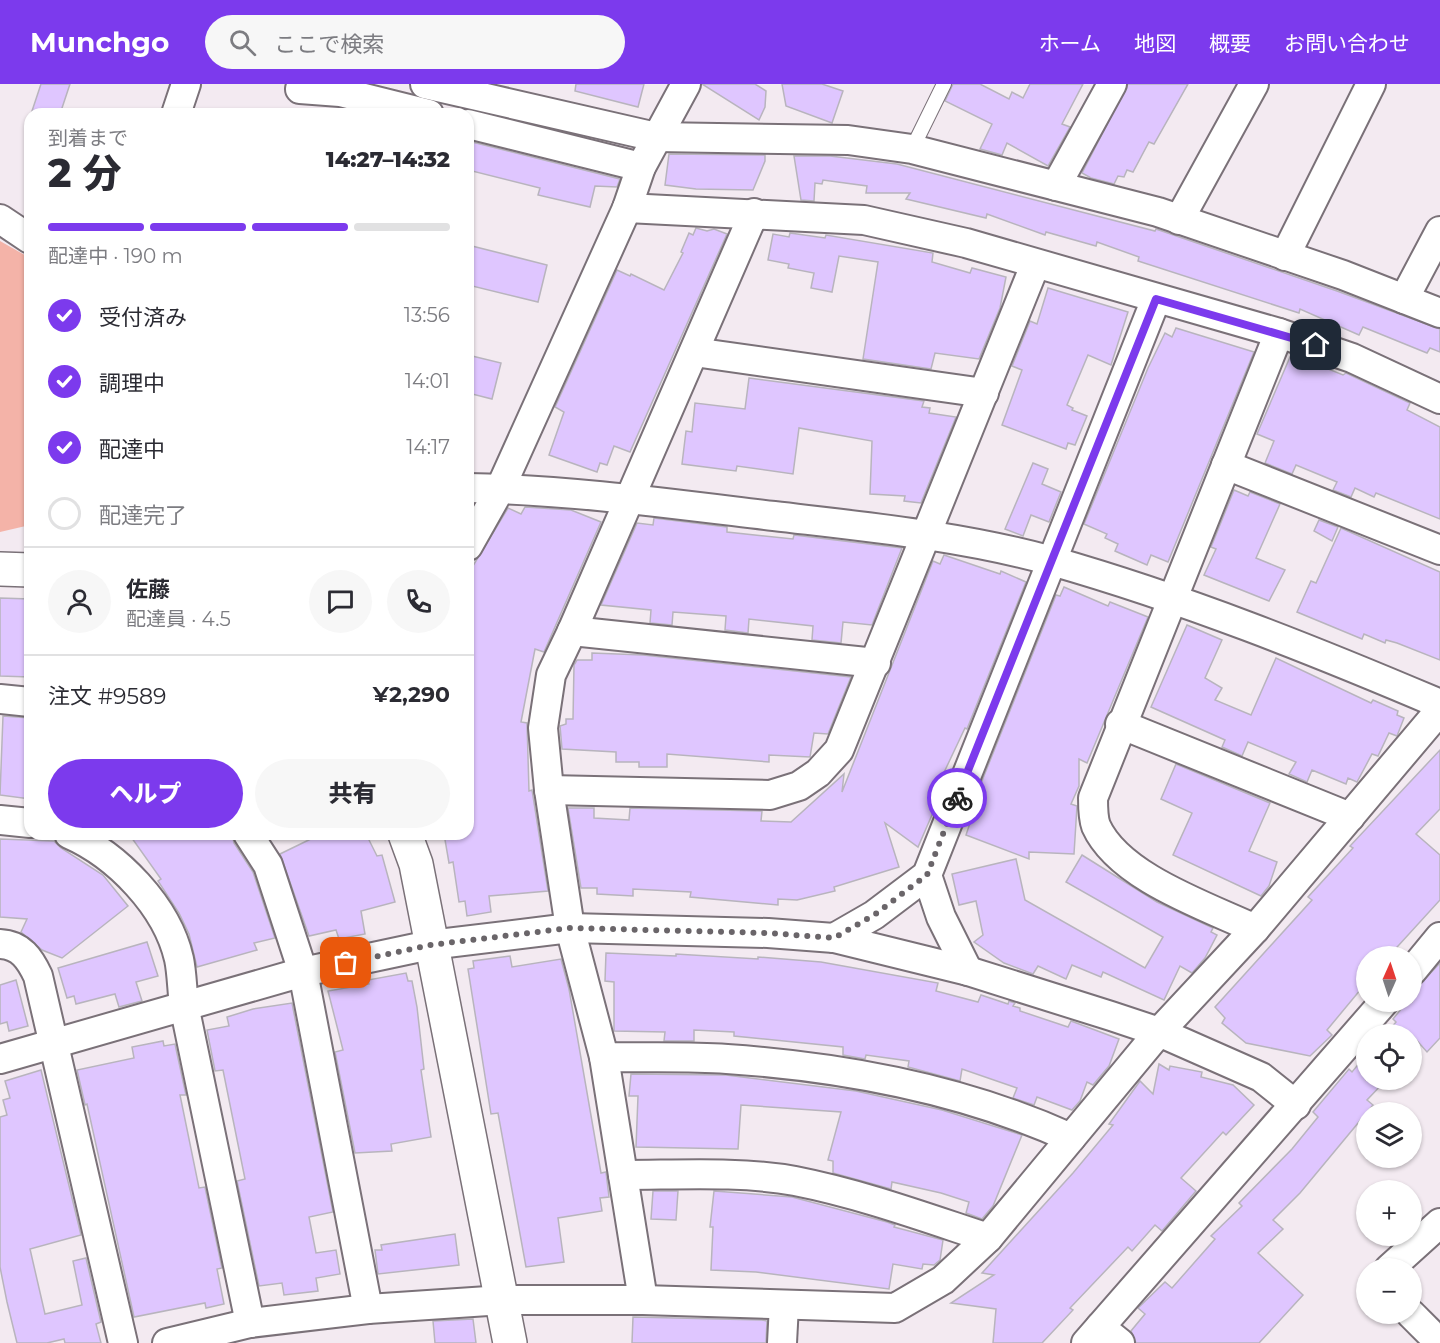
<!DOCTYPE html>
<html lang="ja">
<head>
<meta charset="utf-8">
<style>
	:root { --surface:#fff; --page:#f7f7f7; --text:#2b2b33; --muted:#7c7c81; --line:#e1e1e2; --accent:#7c3aed }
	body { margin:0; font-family:Montserrat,"Noto Sans JP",sans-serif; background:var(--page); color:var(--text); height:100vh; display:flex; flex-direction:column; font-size:22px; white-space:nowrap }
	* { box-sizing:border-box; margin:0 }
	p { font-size:20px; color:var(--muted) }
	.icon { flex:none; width:33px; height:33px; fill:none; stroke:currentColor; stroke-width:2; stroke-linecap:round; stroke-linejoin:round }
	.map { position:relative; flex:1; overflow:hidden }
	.side { position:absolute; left:24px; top:24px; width:450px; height:732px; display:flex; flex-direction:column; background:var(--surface); border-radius:18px; box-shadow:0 2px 4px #0004 }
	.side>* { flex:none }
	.needle { width:39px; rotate:3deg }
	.controls { position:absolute; left:1356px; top:862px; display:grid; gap:12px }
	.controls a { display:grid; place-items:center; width:66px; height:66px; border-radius:50%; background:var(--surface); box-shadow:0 2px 4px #0004; font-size:30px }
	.pin { position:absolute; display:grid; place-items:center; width:51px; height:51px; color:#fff; margin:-26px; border-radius:12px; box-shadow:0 3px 9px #0006 }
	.courier { position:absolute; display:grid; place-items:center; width:60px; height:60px; margin:-30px; border:4px solid #7c3aed; border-radius:50%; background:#fff; color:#222; box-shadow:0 2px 8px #0007 }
	.head em { font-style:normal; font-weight:800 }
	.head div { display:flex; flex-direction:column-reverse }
	.head { display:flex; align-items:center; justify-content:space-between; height:102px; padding:0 24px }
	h1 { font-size:39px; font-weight:800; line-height:45px }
	.bar { display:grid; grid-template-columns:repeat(4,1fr); gap:9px 6px; align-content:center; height:72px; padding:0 24px }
	.bar i { height:8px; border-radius:4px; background:var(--line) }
	.bar .active { background:var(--accent) }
	.bar p { grid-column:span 4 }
	.line { display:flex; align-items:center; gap:15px; padding:0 24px; border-top:2px solid var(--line) }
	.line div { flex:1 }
	.round { display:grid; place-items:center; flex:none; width:63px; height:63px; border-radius:32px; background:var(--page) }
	ol { padding:0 24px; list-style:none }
	li { display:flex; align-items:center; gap:18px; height:66px }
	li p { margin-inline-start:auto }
	li .icon { padding:6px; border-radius:50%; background:var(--accent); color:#fff; stroke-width:4 }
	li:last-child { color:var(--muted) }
	li i { width:33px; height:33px; border:3px solid var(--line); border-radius:50% }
	.cta { display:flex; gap:12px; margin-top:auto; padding:12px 24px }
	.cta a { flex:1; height:69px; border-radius:36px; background:var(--accent); color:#fff; font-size:24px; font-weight:800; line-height:69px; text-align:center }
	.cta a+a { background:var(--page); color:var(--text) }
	header { display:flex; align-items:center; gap:36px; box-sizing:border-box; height:84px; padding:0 30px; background:var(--accent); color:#fff }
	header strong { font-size:28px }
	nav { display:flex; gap:33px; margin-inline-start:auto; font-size:21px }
	.search { width:420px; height:54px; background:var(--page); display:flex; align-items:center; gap:15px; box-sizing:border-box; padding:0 21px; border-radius:33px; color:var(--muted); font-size:22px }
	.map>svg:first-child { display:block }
	.green { fill:#f4b3a8 }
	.building { fill:#dfc6ff; stroke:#b8b4bd; stroke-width:1.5 }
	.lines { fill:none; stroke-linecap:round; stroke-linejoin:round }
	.lane-casing { stroke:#7a7178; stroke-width:16 }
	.street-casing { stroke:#7a7178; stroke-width:32 }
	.secondary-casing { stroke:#7a7178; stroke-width:36 }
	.lane { stroke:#fff; stroke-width:14 }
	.street { stroke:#fff; stroke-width:28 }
	.secondary { stroke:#fff; stroke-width:33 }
	.done { stroke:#6a6569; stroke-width:6; stroke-dasharray:0 10.8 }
	.route { stroke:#7c3aed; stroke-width:8 }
</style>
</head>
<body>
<header>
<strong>Munchgo</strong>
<div class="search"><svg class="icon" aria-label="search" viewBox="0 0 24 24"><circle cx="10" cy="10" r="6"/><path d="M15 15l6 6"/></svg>ここで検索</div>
<nav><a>ホーム</a><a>地図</a><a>概要</a><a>お問い合わせ</a></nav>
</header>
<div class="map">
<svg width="1440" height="1259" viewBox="0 0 1440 1259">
	<rect width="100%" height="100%" fill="#f3eaf1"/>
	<!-- green -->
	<path class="green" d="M0,157L30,174V441L0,448Z"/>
	<!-- building -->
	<g class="building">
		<path d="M41,0H70L61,27L57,26L55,30H31Z"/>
		<path d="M576,0H644L638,23L575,7Z"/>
		<path d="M702,0H755L766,7L765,23L759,36Z"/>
		<path d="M782,0H822L843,7L832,39L786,22Z"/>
		<path d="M953,0H980L1009,15L1012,8L1023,14L1030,0H1083L1062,40L1070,43L1048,82L1007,59L1002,71L980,65L992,40L945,17Z"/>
		<path d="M1128,0H1188L1154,60L1149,58L1133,88L1127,86L1124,93L1118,92L1114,100L1091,94L1082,89Z"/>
		<path d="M468,57L620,95L617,103L595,102L590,123L538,111L540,104L468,86Z"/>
		<path d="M669,70L765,71V77L753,106L696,105L665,101Z"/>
		<path d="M794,72H830L897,80L1155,147L1156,145L1337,207L1440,245V268L1430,264L1427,269L1363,243L1359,251L1300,225L1299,229L1138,177L1139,173L1097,158L1096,162L1046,148L1045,151L987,130L986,134L906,115L910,109H866L867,102L823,96L822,100L815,99L814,117L801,116Z"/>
		<path d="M696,144L707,147L714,145L727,150L630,368L614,362L607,381L600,379L597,388L549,371L564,328L555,323L617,186L630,192L631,190L664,206L683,169L681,168L689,149L693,151Z"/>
		<path d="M790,149L825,154L826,151L933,169L932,178L970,189L972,184L1006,193L1000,224L979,275L935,269L931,285L863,275L878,178L839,172L832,208L811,204L814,189L788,184L789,180L768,176L773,150L789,153Z"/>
		<path d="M468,161L547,181L538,218L468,201Z"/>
		<path d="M1048,204L1128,228L1111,281L1088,271L1067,321L1073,324L1072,326L1087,332L1075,361L1068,359L1066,365L1002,341L1022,286L1012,282L1030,237L1037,240Z"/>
		<path d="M1176,244L1254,268L1168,478L1151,471L1147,481L1115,467L1118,460L1105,454L1107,450L1084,440L1148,284L1165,249L1172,253Z"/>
		<path d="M468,271L501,279L492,315L468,309Z"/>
		<path d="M1290,273L1305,279L1306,276L1343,291L1346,289L1410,319L1407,326L1440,343V435L1376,409L1374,413L1355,404L1351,413L1333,406L1337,398L1296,381L1292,390L1265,379L1274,357L1257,350Z"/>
		<path d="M749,294L924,317L922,323L930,324L929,329L956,333L921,419L904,417L905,412L870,410L872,357L799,344L793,390L737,382L736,387L682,380L686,347L692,348L695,319L745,325Z"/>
		<path d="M1033,379L1048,385L1042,400L1061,408L1049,438L1031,431L1023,452L1005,445Z"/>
		<path d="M1234,406L1248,412L1250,408L1280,420L1256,474L1285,486L1269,517L1204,491L1216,465L1211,463Z"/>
		<path d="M525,423L571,426L601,438L544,568L535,565L521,638L527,639L529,707L532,706L548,807L489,812L491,828L467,832L465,817L459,818L453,778L449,779L444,750H468V490L508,424L521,430Z"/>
		<path d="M654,434L727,443V448L793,455L794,451L902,464L872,541L843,538L841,559L812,556L813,542L749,535L748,549L725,546L726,532L673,528L672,541L650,539L651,526L601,521L637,439L653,441Z"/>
		<path d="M1319,436L1338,443L1332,457L1314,447Z"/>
		<path d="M1341,444L1440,488V576L1397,559L1386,556L1385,559L1364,550L1362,555L1297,528L1311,497L1316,499Z"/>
		<path d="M944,471L1000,490L1001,487L1026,498L967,645L965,644L939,699L945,701L918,763L885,739L899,783L834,803L835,807L797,816L778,815V821L690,813L691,808L633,805V812L597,810V804H581L568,724H594V734L629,736L630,724L762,727L761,737L791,738L844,690L842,708L933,477L940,480Z"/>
		<path d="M1064,503L1108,522L1110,518L1148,533L1087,679L1079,675V702L1071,720L1077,722L1074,770L1029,768V775L966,751L972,733L968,732L1056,511L1060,512Z"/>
		<path d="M0,514L30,515V593L0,592Z"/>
		<path d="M1187,541L1222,556L1205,594L1222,604L1215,616L1251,631L1276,574L1371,619L1373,616L1398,627L1397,631L1404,634L1397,652L1389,649L1378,672L1372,670L1357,698L1348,694L1346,700L1312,686L1307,698L1289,690L1296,678L1248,658L1242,672L1222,663L1225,656L1151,623Z"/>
		<path d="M592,569L643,571L851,593L828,650L814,649L810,673L769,671V678L667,670V683H639V678H616V668L562,665L560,642L566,640V635H573L574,581L577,576H592Z"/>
		<path d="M3,632L30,634V715L0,711Z"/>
		<path d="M1440,666V725L1416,750L1440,771V816L1388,873H1366V899L1327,946L1332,951L1310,972L1246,959L1222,939L1225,934L1215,923L1312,816L1308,813L1353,764L1350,762Z"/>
		<path d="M1176,680L1270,719L1249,767L1277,778L1269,802L1261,812L1173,771L1192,729L1161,715Z"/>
		<path d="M129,750H232L234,759L253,788L275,854L254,859L257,866L197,883L189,850L179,829L158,797L161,795Z"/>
		<path d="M321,750H366L377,772L382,771L395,818L361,827L365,850L339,855L336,846L309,852L280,770Z"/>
		<path d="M0,755L54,757L61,764L103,791L128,822L62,874L42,866L21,848L27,835L0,833Z"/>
		<path d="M1082,771L1157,818L1213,844L1211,848L1217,851L1205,874L1192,889L1180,882L1164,916L1103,888L1101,893L1072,881L1066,895L1038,882L1033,890L1004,879L974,858L983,851L976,817L959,821L952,790L1016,775L1025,816L1145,884L1163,853L1066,798Z"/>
		<path d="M147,858L158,892L136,898L142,917L119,923L115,910L76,920L74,912L67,914L58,884Z"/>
		<path d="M606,869L676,872V870L758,875V873L821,878L938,899L936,907L978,918L981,911L1008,920L1009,917L1015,919L1013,922L1020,924V927L1068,943L1071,937L1119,955L1109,982L1093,1001L1087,998L1080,1017L1072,1026L1037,1013L1034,1021L1013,1014L1017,1004L962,985L960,997L908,983L909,977L866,971L865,975L843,971V963L734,952V948L694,946V957H664L665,948L614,947V898L605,897Z"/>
		<path d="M510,872L512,883L561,875L569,905L601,1089L606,1088L609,1113L600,1114L602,1127L558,1134L564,1178L526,1183L498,1029L491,1030L468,885L474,884L473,877Z"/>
		<path d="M1440,879V954L1427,968L1412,951H1385L1396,938L1393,935L1407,918H1412V909Z"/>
		<path d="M406,889L408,897H412L417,923L424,985L421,986L431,1053L391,1060L392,1067L355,1069L335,968L343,966L328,907L369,900L368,896Z"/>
		<path d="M16,896L28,942L9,947L7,938L0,940V901Z"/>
		<path d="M292,919L333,1128L309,1133L316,1169L336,1166L340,1190L316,1194L318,1207L284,1211L282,1199L259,1202L237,1097L245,1095L223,986L215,987L207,946L229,942L227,933L253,925Z"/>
		<path d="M163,957L164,962L175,960L186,1011H180L199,1104L205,1103L222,1184L217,1185L224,1220L206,1224L205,1219L134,1233L87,1020L85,1021L77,986L134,974L132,963Z"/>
		<path d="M1366,971V996H1386L1367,1016L1373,1021L1300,1109L1273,1136L1283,1145L1258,1169L1303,1211L1259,1259H1136L1131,1247L1145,1230L1138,1224L1165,1198L1172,1204L1215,1155L1211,1152L1242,1122L1239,1119L1292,1065L1318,1033L1313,1028L1349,985L1352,988Z"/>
		<path d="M1159,980L1169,986L1170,982L1202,988L1201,993L1233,1001L1254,1021L1226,1051L1223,1048L1181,1094L1196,1107L1162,1147L1155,1141L1132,1167L1128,1163L1070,1224L1073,1226L1042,1259H993L996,1225L951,1219L994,1191L982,1189L1073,1089L1113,1041L1109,1040L1140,997L1153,1010Z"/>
		<path d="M41,986L81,1151L30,1165L45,1230L82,1221L73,1177L86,1174L101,1238L96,1240L101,1259H65L64,1255L47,1259H17L7,1218L0,1183V1033L7,1031L3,1016L10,1014L5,997Z"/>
		<path d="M631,990L726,991L856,1007L942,1026L1022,1051L993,1122L982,1135L966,1129L969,1118L941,1109L892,1098L891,1105L833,1089V1077L828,1076L841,1028L741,1021L738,1065L636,1063L638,1012H629Z"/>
		<path d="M653,1107H678L676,1136L651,1135Z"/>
		<path d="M714,1107L792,1113L887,1138L895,1141L894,1143L943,1156L940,1176L934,1181L923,1180L922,1185L893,1180L889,1205L756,1188L711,1186L713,1143H710Z"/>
		<path d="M455,1150L459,1181L378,1190L375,1166H382L381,1161Z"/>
		<path d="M633,1233L762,1236L767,1237L766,1259H632Z"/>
		<path d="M473,1235L476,1259H435L433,1237Z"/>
	</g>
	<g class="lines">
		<defs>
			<path id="lane" d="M912,65L944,0"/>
			<g id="street">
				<path d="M425,0L656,53L848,56L912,65L1158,128L1343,191L1440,229"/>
				<path d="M300,5L340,8L429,30"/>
				<path d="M176,30L186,0"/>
				<path d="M468,40L641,83"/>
				<path d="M1056,102L1112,0"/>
				<path d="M627,124L864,136L966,159L1279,249L1352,274L1440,315"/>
				<path d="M0,135L30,155"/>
				<path d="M1179,136L1254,0"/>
				<path d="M1285,172L1371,0"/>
				<path d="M1404,215L1440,147"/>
				<path d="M694,268L984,309"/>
				<path d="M1226,381L1440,466"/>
				<path d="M468,404C571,406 673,420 774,432C867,443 962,452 1052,477C1185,515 1313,566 1440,620"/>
				<path d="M468,462L500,405L627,124L641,83L686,0"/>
				<path d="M572,547L876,579"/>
				<path d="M0,615L30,618"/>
				<path d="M1120,640L1350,733"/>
				<path d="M549,706L770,711L799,702L818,689L839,666L1035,181"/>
				<path d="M0,736L30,739"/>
				<path d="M69,750C117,771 167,822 179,875C182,889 182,906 184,921L250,1239"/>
				<path d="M248,750L268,781L303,888L368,1225"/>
				<path d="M927,791L941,833L968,887"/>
				<path d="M1255,845C1206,822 1119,793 1096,742C1093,734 1093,723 1093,714L1279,249"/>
				<path d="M834,854L874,831L927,791L1156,215"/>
				<path d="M0,860C21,861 30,875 38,892L123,1259"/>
				<path d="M1412,887L1440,853"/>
				<path d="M604,973C645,974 686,972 727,975C845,983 963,1005 1071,1054"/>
				<path d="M0,975L303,888L430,861L570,844L768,849L834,854L968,887L1111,932L1159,948L1261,993L1296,1021"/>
				<path d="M623,1091C679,1091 740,1087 795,1097C861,1110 924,1133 988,1154"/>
				<path d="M1389,1185L1440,1139"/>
				<path d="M643,1216L604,973L570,844L549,706L543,644L551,591L572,547L754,129"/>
				<path d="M1411,1230L1440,1259"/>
				<path d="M1100,1243L1120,1259"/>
				<path d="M167,1259L250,1239L368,1225L503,1216H643L895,1224L943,1196L988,1154L1159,948L1255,845L1440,626"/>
				<path d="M782,1259L784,1221"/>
				<path d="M1086,1259L1384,918"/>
			</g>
			<g id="secondary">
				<path d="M0,485L30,486"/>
				<path d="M405,750L416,780L510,1259"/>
			</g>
		</defs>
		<!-- lane casing -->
		<use href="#lane" class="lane-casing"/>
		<!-- street casing -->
		<use href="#street" class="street-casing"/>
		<!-- secondary casing -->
		<use href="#secondary" class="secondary-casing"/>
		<!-- lane -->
		<use href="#lane" class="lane"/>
		<!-- street -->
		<use href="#street" class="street"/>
		<!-- secondary -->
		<use href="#secondary" class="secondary"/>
	</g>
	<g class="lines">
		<!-- done -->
		<path class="done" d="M346,879L430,861L570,844L768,849L834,854L874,831L927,791L957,714"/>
		<!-- route -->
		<path class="route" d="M957,714L1156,215L1316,261"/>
	</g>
</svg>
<div class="controls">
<a><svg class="needle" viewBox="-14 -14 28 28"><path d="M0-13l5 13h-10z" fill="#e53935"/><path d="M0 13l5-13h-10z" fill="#7c7c81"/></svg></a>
<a><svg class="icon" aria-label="locate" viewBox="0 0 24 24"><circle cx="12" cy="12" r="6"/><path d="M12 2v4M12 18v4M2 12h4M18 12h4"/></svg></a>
<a><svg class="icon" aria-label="layers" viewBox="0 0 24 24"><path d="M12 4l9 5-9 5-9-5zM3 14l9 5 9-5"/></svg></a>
<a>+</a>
<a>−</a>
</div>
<div class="pin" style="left:346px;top:879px;background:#ea580c"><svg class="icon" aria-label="bag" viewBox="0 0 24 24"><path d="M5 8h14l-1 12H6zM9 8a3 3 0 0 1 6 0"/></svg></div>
<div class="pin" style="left:1316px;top:261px;background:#1f2937"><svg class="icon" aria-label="home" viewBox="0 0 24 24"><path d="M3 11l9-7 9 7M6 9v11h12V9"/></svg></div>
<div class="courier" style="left:957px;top:714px"><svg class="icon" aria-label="bike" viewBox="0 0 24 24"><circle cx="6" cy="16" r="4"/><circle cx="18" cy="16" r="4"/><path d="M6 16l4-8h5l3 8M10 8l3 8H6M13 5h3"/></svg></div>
<section class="side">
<div class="head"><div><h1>2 分</h1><p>到着まで</p></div><em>14:27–14:32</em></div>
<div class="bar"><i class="active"></i><i class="active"></i><i class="active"></i><i></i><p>配達中 · 190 m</p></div>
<ol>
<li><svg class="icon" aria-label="check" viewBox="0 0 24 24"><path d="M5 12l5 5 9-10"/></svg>受付済み<p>13:56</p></li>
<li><svg class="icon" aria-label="check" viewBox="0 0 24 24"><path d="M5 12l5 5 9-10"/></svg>調理中<p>14:01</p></li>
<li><svg class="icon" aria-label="check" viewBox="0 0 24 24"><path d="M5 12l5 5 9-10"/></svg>配達中<p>14:17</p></li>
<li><i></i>配達完了</li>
</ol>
<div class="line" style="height:108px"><a class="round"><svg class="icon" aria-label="person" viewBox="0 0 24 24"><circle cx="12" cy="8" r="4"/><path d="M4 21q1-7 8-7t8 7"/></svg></a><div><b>佐藤</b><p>配達員 · 4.5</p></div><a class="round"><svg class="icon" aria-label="chat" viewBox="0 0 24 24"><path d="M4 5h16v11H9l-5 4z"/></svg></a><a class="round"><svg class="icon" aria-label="phone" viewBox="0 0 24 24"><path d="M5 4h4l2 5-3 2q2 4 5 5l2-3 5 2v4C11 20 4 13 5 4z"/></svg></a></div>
<div class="line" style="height:78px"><div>注文 #9589</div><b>¥2,290</b></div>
<div class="cta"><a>ヘルプ</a><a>共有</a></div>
</section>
</div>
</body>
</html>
